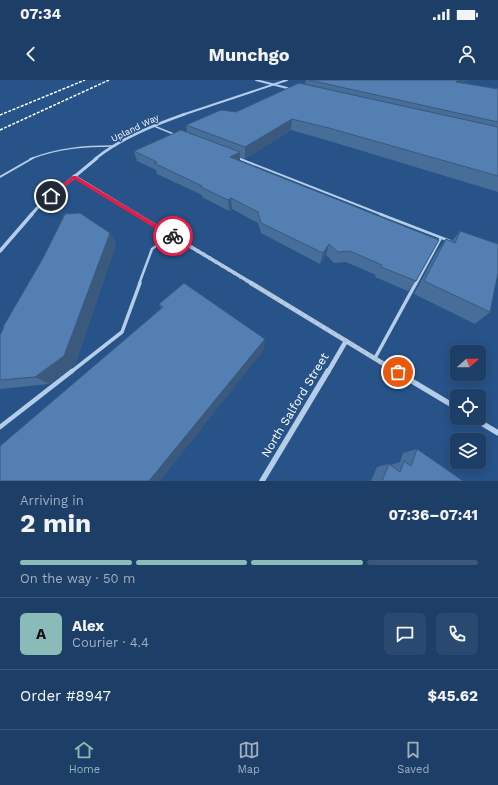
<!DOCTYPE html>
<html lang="en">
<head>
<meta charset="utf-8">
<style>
	:root { --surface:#1d3e67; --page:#2a4970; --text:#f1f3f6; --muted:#a0aec0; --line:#3b577b; --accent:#8bbbb9 }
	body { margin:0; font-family:"Work Sans",sans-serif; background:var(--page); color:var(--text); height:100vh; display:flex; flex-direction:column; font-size:15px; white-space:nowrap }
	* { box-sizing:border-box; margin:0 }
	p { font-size:13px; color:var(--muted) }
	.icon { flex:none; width:22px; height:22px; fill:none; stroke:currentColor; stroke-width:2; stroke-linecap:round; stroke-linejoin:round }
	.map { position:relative; height:401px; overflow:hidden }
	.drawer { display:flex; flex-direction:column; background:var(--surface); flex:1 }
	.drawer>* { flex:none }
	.needle { width:26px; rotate:69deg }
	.tools { position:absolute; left:450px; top:265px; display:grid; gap:8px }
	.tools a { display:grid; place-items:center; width:36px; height:36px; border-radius:6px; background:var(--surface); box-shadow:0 2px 10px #0003,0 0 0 1px var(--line); font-size:20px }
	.pin { position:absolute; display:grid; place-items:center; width:34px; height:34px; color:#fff; margin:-17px; border:2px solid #fff; border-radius:50%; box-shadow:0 1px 4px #0007 }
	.courier { position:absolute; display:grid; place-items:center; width:40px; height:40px; margin:-20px; border:3px solid #e11d48; border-radius:50%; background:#fff; color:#222; box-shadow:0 1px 5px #0007 }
	.headline em { font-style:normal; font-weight:700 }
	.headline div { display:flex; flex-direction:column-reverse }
	.headline { display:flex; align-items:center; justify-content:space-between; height:68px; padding:0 20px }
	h1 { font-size:26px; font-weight:700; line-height:30px }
	.bar { display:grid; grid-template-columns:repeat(4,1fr); gap:6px 4px; align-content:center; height:48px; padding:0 20px }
	.bar i { height:5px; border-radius:3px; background:var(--line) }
	.bar .active { background:var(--accent) }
	.bar p { grid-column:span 4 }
	.line { display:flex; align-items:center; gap:10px; padding:0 20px; border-top:1px solid var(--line) }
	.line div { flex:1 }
	.round { display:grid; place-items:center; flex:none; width:42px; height:42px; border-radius:6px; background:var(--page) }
	.status { display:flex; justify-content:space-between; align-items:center; height:28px; padding:0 20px; background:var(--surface); direction:ltr }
	.status svg { height:11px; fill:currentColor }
	header { display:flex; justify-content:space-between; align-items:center; height:52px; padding:0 20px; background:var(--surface); font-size:18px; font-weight:700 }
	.tab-bar { display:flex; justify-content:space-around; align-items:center; height:56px; border-top:1px solid var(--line); background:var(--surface); font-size:11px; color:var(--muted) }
	.tab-bar a { display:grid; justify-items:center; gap:2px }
	.tab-bar .active { color:var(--accent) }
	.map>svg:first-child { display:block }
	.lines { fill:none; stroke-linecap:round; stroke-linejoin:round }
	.lane-far4 { stroke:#b4cde9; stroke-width:1.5 }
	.lane-far3 { stroke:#b4cde9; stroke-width:2 }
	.lane-far2 { stroke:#b4cde9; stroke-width:2.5 }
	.lane-far1 { stroke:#b4cde9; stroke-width:3.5 }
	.lane { stroke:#b4cde9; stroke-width:4.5 }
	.street-far5 { stroke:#b4cde9; stroke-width:2 }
	.street-far4 { stroke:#b4cde9; stroke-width:2.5 }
	.street-far3 { stroke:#b4cde9; stroke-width:3 }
	.street-far2 { stroke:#b4cde9; stroke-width:3.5 }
	.street-far1 { stroke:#b4cde9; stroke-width:4.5 }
	.street { stroke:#b4cde9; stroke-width:5.5 }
	.rail { stroke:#fff; stroke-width:1.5; stroke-dasharray:3 1.5; stroke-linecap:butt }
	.wall { fill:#476d99 }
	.shaded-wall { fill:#3a597d }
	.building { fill:#537fb2; stroke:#3a597d }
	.route { fill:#e11d48 }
	.done { stroke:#b3c3d6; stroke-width:4; stroke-dasharray:0 7.2 }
	.labels { text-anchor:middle; stroke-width:3; stroke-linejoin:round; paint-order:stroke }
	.far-street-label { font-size:9px; fill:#fff; stroke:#275389 }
	.near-street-label { font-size:12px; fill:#fff; stroke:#275389 }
</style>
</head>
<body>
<div class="status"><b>07:34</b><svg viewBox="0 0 49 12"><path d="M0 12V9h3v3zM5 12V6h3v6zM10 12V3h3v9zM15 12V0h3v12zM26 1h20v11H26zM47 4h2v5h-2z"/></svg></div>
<header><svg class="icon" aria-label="back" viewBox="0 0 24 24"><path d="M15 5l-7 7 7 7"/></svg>Munchgo<svg class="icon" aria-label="person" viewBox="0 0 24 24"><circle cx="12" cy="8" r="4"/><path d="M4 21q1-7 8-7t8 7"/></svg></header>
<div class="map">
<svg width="498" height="401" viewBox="0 0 498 401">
	<rect width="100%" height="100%" fill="#275389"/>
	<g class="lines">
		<!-- lane-far4 -->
		<g class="lane-far4">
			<path d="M154,46L176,55"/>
			<path d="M237,78L241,79"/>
			<path d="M30,79C58,68 85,66 115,66"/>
		</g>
		<!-- lane-far3 -->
		<g class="lane-far3">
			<path d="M238,78L383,135"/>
			<path d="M0,97L33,78"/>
		</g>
		<!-- lane-far2 -->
		<g class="lane-far2">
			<path d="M380,134L450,161"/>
			<path d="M139,204L152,169L171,155"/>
			<path d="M416,204L441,158"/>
		</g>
		<!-- lane-far1 -->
		<g class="lane-far1">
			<path d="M375,278L416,203"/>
			<path d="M71,292L122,252L140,203"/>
		</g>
		<!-- lane -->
		<path class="lane" d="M0,347L72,291"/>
		<!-- street-far5 -->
		<g class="street-far5">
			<path d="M256,0L291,9"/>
			<path d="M182,35L287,0"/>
		</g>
		<!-- street-far4 -->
		<path class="street-far4" d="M95,79C121,58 154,45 185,34"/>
		<!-- street-far3 -->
		<g class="street-far3">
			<path d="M74,96L138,135"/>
			<path d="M31,135L39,126L97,78"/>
		</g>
		<!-- street-far2 -->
		<g class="street-far2">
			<path d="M136,134L253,204"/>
			<path d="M0,171L32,134"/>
		</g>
		<!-- street-far1 -->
		<g class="street-far1">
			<path d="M251,203L397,292"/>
			<path d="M328,292L346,261"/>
		</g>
		<!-- street -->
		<g class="street">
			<path d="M395,291L457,328"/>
			<path d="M473,338L498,353"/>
			<path d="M262,401L328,291"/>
		</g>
		<!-- rail -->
		<g class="rail">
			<path d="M0,35L85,0"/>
			<path d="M0,50L109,0"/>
		</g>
	</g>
	<!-- wall -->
	<g class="wall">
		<path d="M306,0H467L465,3L498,9V112L326,60L291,50L245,79L240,77V81L416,201L408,211L375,197L376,195L346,182L334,183L326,175L320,184L261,153L258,143L232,129L229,131L202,117V115L157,94L156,90L137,81L134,71L187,52L186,45L236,32L305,4Z"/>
		<path d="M460,151L490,232L475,244L414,214L436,173L446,159L452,161Z"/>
		<path d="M110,153L116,164L75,285L49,304L0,309V255L4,248L3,247Z"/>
		<path d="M159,224L264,270L161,229Z"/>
		<path d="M417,369L463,401H371L377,387L389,384L390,385L400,382L403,373Z"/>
	</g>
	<!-- shaded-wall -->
	<g class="shaded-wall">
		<path d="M459,0H467L464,4L456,2Z"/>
		<path d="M292,39L291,50L245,79V67Z"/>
		<path d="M240,72V82L230,77Z"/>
		<path d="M231,118L232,129L229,131L228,120Z"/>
		<path d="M110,153L116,164L75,285L49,304L35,297Z"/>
		<path d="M329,164L326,175L320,184L323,173Z"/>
		<path d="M265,259L264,270L160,401H149Z"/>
	</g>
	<!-- building -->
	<g class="building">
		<path d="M309,0H459L456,2L498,9V42Z"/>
		<path d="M299,3L498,47V96L329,48L292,39L245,67L186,45L221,30L236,32Z"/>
		<path d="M181,50L240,72L230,77L439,160L416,201L381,187L382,185L350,171L338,172L329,164L323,173L261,143L258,132L231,118L228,120L201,107L202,106L154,83L157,82L134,71Z"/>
		<path d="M80,133L110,153L64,276L35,297L0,300V255L4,247H3L43,178L65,134Z"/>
		<path d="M460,151L498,164V193L490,232L424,201L446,159L455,163Z"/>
		<path d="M184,203L265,259L149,401H0V366L163,227L159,224Z"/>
		<path d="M417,369L463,401H382L389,384L400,392L404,381L411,386Z"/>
	</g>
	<!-- route -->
	<path class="route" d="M73,96H76L176,156L171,158L74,99L53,117H49V115Z"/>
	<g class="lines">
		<!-- done -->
		<path class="done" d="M173,156L398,292"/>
	</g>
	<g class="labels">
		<!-- far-street labels -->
		<g class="far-street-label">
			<text transform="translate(135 48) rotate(-26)" y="3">Upland Way</text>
		</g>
		<!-- near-street labels -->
		<g class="near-street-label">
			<text transform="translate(295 325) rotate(-59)" y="4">North Salford Street</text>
		</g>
	</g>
</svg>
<div class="tools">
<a><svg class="needle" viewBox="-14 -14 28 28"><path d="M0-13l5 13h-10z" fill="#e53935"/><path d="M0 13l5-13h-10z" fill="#a0aec0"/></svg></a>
<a><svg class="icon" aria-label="locate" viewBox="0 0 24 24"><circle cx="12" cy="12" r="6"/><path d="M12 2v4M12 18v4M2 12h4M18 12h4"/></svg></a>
<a><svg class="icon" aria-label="layers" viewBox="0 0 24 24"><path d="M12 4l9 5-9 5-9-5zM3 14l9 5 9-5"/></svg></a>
</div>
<div class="pin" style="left:398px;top:292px;background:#ea580c"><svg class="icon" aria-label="bag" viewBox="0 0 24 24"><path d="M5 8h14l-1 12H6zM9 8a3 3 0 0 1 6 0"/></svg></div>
<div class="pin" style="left:51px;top:116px;background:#1f2937"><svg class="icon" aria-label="home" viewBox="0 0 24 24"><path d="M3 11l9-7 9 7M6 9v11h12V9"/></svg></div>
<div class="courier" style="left:173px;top:156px"><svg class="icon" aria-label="bike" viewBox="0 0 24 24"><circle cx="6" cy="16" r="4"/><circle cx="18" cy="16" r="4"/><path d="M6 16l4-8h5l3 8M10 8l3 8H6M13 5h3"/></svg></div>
</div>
<section class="drawer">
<div class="headline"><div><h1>2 min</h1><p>Arriving in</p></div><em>07:36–07:41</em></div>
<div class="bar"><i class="active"></i><i class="active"></i><i class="active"></i><i></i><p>On the way · 50 m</p></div>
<div class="line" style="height:72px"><b class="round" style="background:var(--accent);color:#111">A</b><div><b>Alex</b><p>Courier · 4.4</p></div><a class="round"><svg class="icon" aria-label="chat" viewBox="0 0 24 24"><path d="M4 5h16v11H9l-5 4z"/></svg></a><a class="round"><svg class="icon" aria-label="phone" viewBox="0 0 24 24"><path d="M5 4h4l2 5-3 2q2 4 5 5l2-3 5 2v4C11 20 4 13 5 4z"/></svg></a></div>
<div class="line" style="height:52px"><div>Order #8947</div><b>$45.62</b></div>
</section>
<nav class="tab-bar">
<a class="active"><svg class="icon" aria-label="home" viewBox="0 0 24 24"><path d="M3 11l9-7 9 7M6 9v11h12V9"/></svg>Home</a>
<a><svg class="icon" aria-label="map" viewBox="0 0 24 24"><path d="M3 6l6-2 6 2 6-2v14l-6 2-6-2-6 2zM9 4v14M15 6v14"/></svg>Map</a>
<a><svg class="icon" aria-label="saved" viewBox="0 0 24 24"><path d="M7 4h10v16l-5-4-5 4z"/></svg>Saved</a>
</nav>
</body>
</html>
